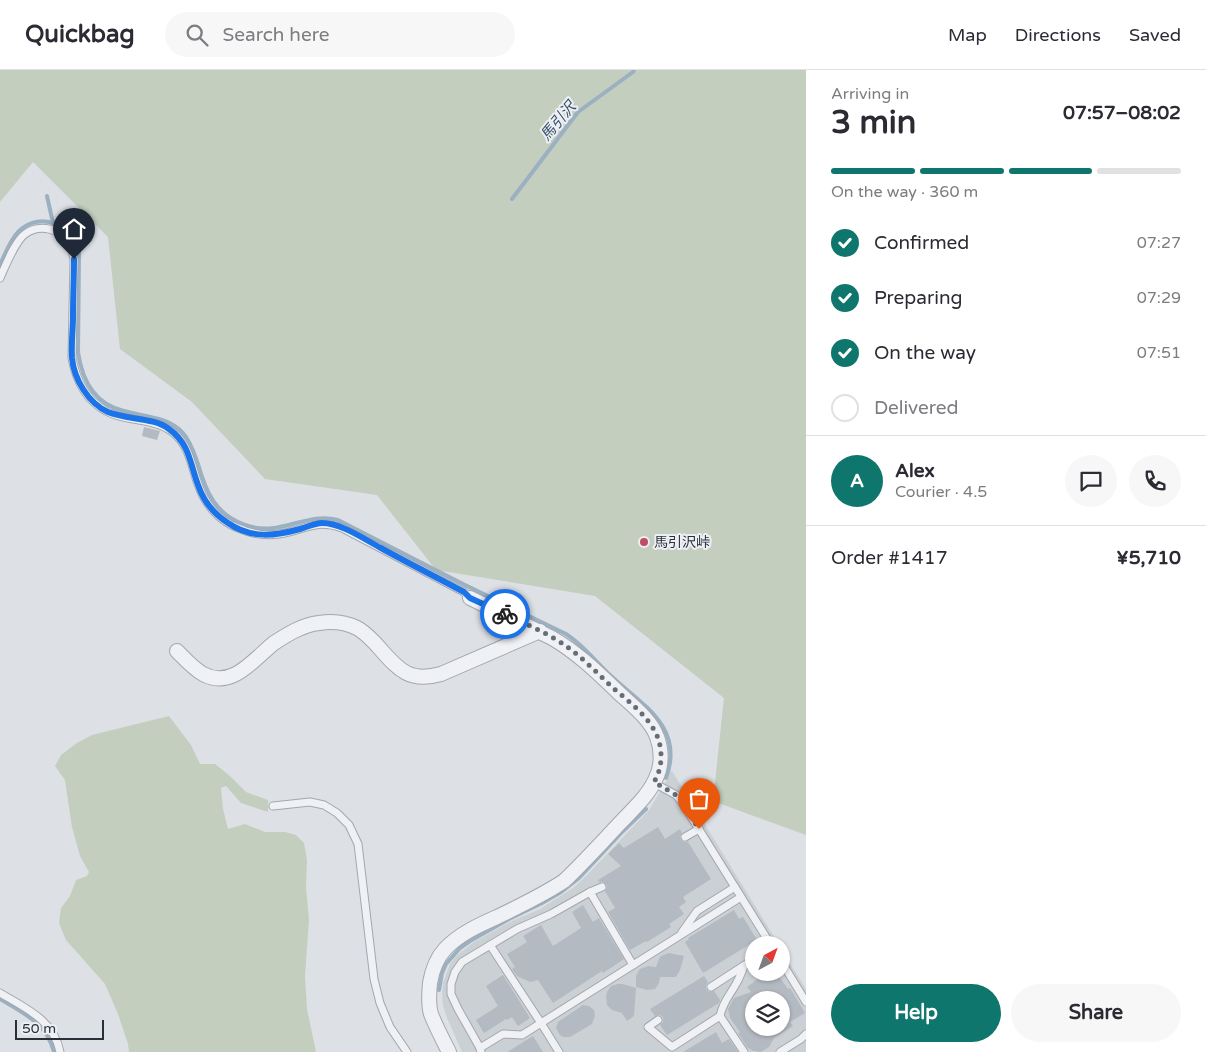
<!DOCTYPE html>
<html lang="en">
<head>
<meta charset="utf-8">
<style>
	:root { --surface:#fff; --page:#f7f7f7; --text:#2b2b33; --muted:#7c7c81; --line:#e1e1e2; --accent:#0f766e }
	body { margin:0; font-family:"Varela Round","Noto Sans JP",sans-serif; background:var(--page); color:var(--text); height:100vh; display:flex; flex-direction:column; font-size:19px; white-space:nowrap }
	* { box-sizing:border-box; margin:0 }
	p { font-size:16px; color:var(--muted) }
	.icon { flex:none; width:28px; height:28px; fill:none; stroke:currentColor; stroke-width:2; stroke-linecap:round; stroke-linejoin:round }
	.map { position:relative; flex:1; overflow:hidden }
	.drawer { display:flex; flex-direction:column; background:var(--surface); width:400px }
	.drawer>* { flex:none }
	.needle { width:32px; rotate:41deg }
	.controls { position:absolute; left:745px; top:866px; display:grid; gap:10px }
	.controls a { display:grid; place-items:center; width:45px; height:45px; border-radius:50%; background:var(--surface); box-shadow:0 1px 4px #0004; font-size:25px }
	.scale { position:absolute; left:15px; bottom:12px; width:89px; box-sizing:border-box; padding-left:5px; border:2px solid #282f39; border-top:0; font-size:14px; line-height:18px; white-space:nowrap; color:#282f39; -webkit-text-stroke:4px #eceff3; paint-order:stroke }
	.pin { position:absolute; display:grid; place-items:center; width:42px; height:42px; color:#fff; margin:-51px -21px; border-radius:50% 50% 50% 0; rotate:-45deg; box-shadow:0 0 5px #0007 }
	.pin .icon { rotate:45deg }
	.courier { position:absolute; display:grid; place-items:center; width:50px; height:50px; margin:-25px; border:4px solid #1a73e8; border-radius:50%; background:#fff; color:#222; box-shadow:0 1px 6px #0007 }
	.summary em { font-style:normal; font-weight:700 }
	.summary div { display:flex; flex-direction:column-reverse }
	.summary { display:flex; align-items:center; justify-content:space-between; height:85px; padding:0 25px }
	h1 { font-size:32px; font-weight:700; line-height:38px }
	.bar { display:grid; grid-template-columns:repeat(4,1fr); gap:8px 5px; align-content:center; height:60px; padding:0 25px }
	.bar i { height:6px; border-radius:4px; background:var(--line) }
	.bar .active { background:var(--accent) }
	.bar p { grid-column:span 4 }
	.line { display:flex; align-items:center; gap:12px; padding:0 25px; border-top:1px solid var(--line) }
	.line div { flex:1 }
	.round { display:grid; place-items:center; flex:none; width:52px; height:52px; border-radius:26px; background:var(--page) }
	ol { padding:0 25px; list-style:none }
	li { display:flex; align-items:center; gap:15px; height:55px }
	li p { margin-inline-start:auto }
	li .icon { padding:5px; border-radius:50%; background:var(--accent); color:#fff; stroke-width:4 }
	li:last-child { color:var(--muted) }
	li i { width:28px; height:28px; border:2px solid var(--line); border-radius:50% }
	.action { display:flex; gap:10px; margin-top:auto; padding:10px 25px }
	.action a { flex:1; height:58px; border-radius:30px; background:var(--accent); color:#fff; font-size:20px; font-weight:700; line-height:58px; text-align:center }
	.action a+a { background:var(--page); color:var(--text) }
	header { display:flex; align-items:center; gap:30px; box-sizing:border-box; height:70px; padding:0 25px; background:var(--surface); border-bottom:1px solid var(--line) }
	header strong { font-size:24px }
	nav { display:flex; gap:28px; margin-inline-start:auto; font-size:18px }
	.search { width:350px; height:45px; background:var(--page); display:flex; align-items:center; gap:12px; box-sizing:border-box; padding:0 18px; border-radius:28px; color:var(--muted); font-size:19px }
	main { display:flex; flex:1; min-height:0 }
	.map>svg:first-child { display:block }
	.built { fill:#cbd0d5; fill-rule:evenodd }
	.green { fill:#c3cebf }
	.lines { fill:none; stroke-linecap:round; stroke-linejoin:round }
	.stream { stroke:#9bb0c1; stroke-width:4 }
	.building { fill:#b4bac1; fill-rule:evenodd }
	.service-casing { stroke:#a3a7ae; stroke-width:9 }
	.minor-casing { stroke:#a3a7ae; stroke-width:16 }
	.service { stroke:#eff1f4; stroke-width:7 }
	.minor { stroke:#eff1f4; stroke-width:14 }
	.done { stroke:#676d75; stroke-width:5; stroke-dasharray:0 9 }
	.route { stroke:#1a73e8; stroke-width:6 }
	.poi-dot { fill:#be4d65; stroke:#eceff3; stroke-width:2 }
	.labels { text-anchor:middle; stroke-width:4; stroke-linejoin:round; paint-order:stroke }
	.poi-label { font-size:14px; fill:#282f39; stroke:#eceff3; text-anchor:start }
	.water-label { font-size:15px; font-style:italic; fill:#375069; stroke:#eceff3 }
</style>
</head>
<body>
<header>
<strong>Quickbag</strong>
<div class="search"><svg class="icon" aria-label="search" viewBox="0 0 24 24"><circle cx="10" cy="10" r="6"/><path d="M15 15l6 6"/></svg>Search here</div>
<nav><a>Map</a><a>Directions</a><a>Saved</a></nav>
</header>
<main>
<div class="map">
<svg width="806" height="982" viewBox="0 0 806 982">
	<rect width="100%" height="100%" fill="#dde0e5"/>
	<!-- built -->
	<path class="built" d="M672,701L779,875H754V902H781V879L806,919V982H462L447,948L443,936L442,924L443,913L450,894L457,885L474,872L512,851L540,839L573,818L587,805L649,740L667,710L670,702ZM754,930H781V958H754Z"/>
	<!-- green -->
	<g class="green">
		<path d="M0,0H806V765L713,731L724,628L595,526L436,500L377,425L265,409L192,332L120,279L108,167L33,92L0,132Z"/>
		<path d="M169,646L191,675L200,694H215L230,706L246,722L268,730V742L241,733L226,716L221,718L223,739L228,759L245,754L265,762H285L296,765L304,773L307,790L306,818L309,850L305,906L307,939L316,982H129L128,974L118,944L105,914L66,870L59,853L61,838L70,826L76,810L87,806L89,802L80,786L72,757L65,710L55,696L61,685L77,673L92,665Z"/>
	</g>
	<g class="lines">
		<!-- stream -->
		<g class="stream">
			<path d="M47,126L53,153"/>
			<path d="M512,129L578,42L633,2L634,0"/>
			<path d="M0,195C5,184 10,170 19,161C42,140 74,156 79,184L78,282C82,310 94,334 124,341C145,347 167,346 183,363C191,372 194,383 198,394C206,422 215,444 245,455C281,468 305,441 338,450L465,515L566,564C583,575 596,592 611,606C642,635 685,657 666,708"/>
			<path d="M439,920L442,903L446,894L460,878L470,871L509,849L542,833L561,822L579,808L623,761L646,739"/>
			<path d="M0,929C23,943 47,953 54,982"/>
		</g>
	</g>
	<!-- building -->
	<g class="building">
		<path d="M144,357L160,361L157,370L142,366Z"/>
		<path d="M658,757L665,769L680,759L682,763L680,766L681,770L684,772H688L711,809L683,827L686,832L679,837L684,844L669,854L671,857L647,872L646,871L630,880L608,842L615,838L605,821L607,818V815L603,812H599L598,810L621,796L608,784L619,773L624,778Z"/>
		<path d="M583,835L593,852L599,848L624,889L603,903L602,901L553,933L538,910L530,912L517,906L512,899L515,897L507,884L527,872L523,866L541,855L553,876L581,858L572,842Z"/>
		<path d="M734,840L739,849L743,847L757,870L703,903L685,872L689,869L688,868Z"/>
		<path d="M669,883L684,886L680,900L676,907H660L659,913L655,919L647,920L636,917V906L640,899L648,896L656,897L659,889L661,886Z"/>
		<path d="M760,902H776L788,919L790,918L805,943L790,952L793,956L774,968L769,977L761,982L753,981L747,977L738,963L740,962L730,948L728,939L734,928L751,922L747,917L762,906ZM754,930H781V958H754Z"/>
		<path d="M503,905L530,948L518,956L512,947L507,950L506,949L484,963L476,950L498,936L486,916Z"/>
		<path d="M704,906L708,912L706,915V919L709,922L714,921L720,930L719,933L667,965L660,955L663,952V947L660,945L655,946L650,939Z"/>
		<path d="M618,914H623L636,918L634,946L627,951L622,943L612,940L607,935L606,927L607,922L611,916Z"/>
		<path d="M583,935L589,936L594,940L595,946L592,954L570,967H563L560,965L556,958L558,952Z"/>
		<path d="M716,962L722,973L729,969L738,982H683Z"/>
		<path d="M533,966L543,982H507Z"/>
	</g>
	<g class="lines">
		<defs>
			<g id="service">
				<path d="M0,208C5,197 15,171 25,164C40,153 61,159 70,174C72,178 73,184 74,189L72,288C76,310 86,330 106,341C116,347 128,348 139,350C154,353 166,355 177,366C190,379 192,398 198,414C204,433 219,451 238,458C251,464 264,466 279,464C304,461 314,448 342,458L464,522L470,528"/>
				<path d="M654,713L676,725L682,732L771,875"/>
				<path d="M273,736L310,732L324,735L337,743L349,755L358,774L374,909L380,933L390,957L407,982"/>
				<path d="M685,767L699,759"/>
				<path d="M590,822L633,895L741,827"/>
				<path d="M682,862L697,841L735,817"/>
				<path d="M490,875L541,953L633,895"/>
				<path d="M781,891L806,932"/>
				<path d="M711,917L754,889"/>
				<path d="M0,923C25,938 54,950 60,982"/>
				<path d="M720,946L744,982"/>
				<path d="M658,950L648,957L672,977L720,946C724,929 730,926 737,912C740,907 742,901 744,896"/>
				<path d="M480,978L503,964L522,965L541,953L559,982"/>
				<path d="M481,982L480,978L458,939L451,924V914L455,902L462,892L517,859L551,844L590,822L602,817"/>
				<path d="M780,982L801,969L806,964"/>
			</g>
			<g id="minor">
				<path d="M177,581C185,589 193,598 203,604C232,620 254,589 274,573C288,564 302,555 319,553C331,551 345,552 357,558C363,561 369,567 374,572C396,596 406,614 441,604L540,561"/>
				<path d="M449,982C443,970 436,957 431,944C428,934 429,923 430,913C432,901 436,889 445,879C459,864 479,855 497,847C520,836 543,825 564,811C584,792 602,772 620,753C633,739 649,725 656,708C662,696 662,680 657,667C651,650 633,636 620,624C599,604 578,583 552,568L470,528"/>
			</g>
		</defs>
		<!-- service casing -->
		<use href="#service" class="service-casing"/>
		<!-- minor casing -->
		<use href="#minor" class="minor-casing"/>
		<!-- service -->
		<use href="#service" class="service"/>
		<!-- minor -->
		<use href="#minor" class="minor"/>
	</g>
	<g class="lines">
		<!-- done -->
		<path class="done" d="M505,544C525,554 548,563 566,576C583,588 597,603 612,617C628,631 650,647 658,668C663,683 662,699 654,712L676,725L682,732L699,759"/>
		<!-- route -->
		<path class="route" d="M74,189C74,208 73,227 73,246C73,260 71,274 72,288C74,309 88,333 108,342C127,350 153,347 169,359C190,374 190,394 198,415C203,430 214,444 228,453C251,469 275,466 300,459C307,457 315,453 322,453C341,453 364,469 381,478C408,493 436,507 464,522L470,528L505,544"/>
	</g>
	<!-- markers -->
	<circle class="poi-dot" cx="644" cy="472" r="5"/>
	<g class="labels">
		<!-- poi labels -->
		<g class="poi-label">
			<text x="654" y="477">馬引沢峠</text>
		</g>
		<!-- water labels -->
		<g class="water-label">
			<text transform="translate(558 51) rotate(-50)" y="5">馬引沢</text>
		</g>
	</g>
</svg>
<div class="controls">
<a><svg class="needle" viewBox="-14 -14 28 28"><path d="M0-13l5 13h-10z" fill="#e53935"/><path d="M0 13l5-13h-10z" fill="#7c7c81"/></svg></a>
<a><svg class="icon" aria-label="layers" viewBox="0 0 24 24"><path d="M12 4l9 5-9 5-9-5zM3 14l9 5 9-5"/></svg></a>
</div>
<div class="scale">50 m</div>
<div class="pin" style="left:699px;top:759px;background:#ea580c"><svg class="icon" aria-label="bag" viewBox="0 0 24 24"><path d="M5 8h14l-1 12H6zM9 8a3 3 0 0 1 6 0"/></svg></div>
<div class="pin" style="left:74px;top:189px;background:#1f2937"><svg class="icon" aria-label="home" viewBox="0 0 24 24"><path d="M3 11l9-7 9 7M6 9v11h12V9"/></svg></div>
<div class="courier" style="left:505px;top:544px"><svg class="icon" aria-label="bike" viewBox="0 0 24 24"><circle cx="6" cy="16" r="4"/><circle cx="18" cy="16" r="4"/><path d="M6 16l4-8h5l3 8M10 8l3 8H6M13 5h3"/></svg></div>
</div>
<section class="drawer">
<div class="summary"><div><h1>3 min</h1><p>Arriving in</p></div><em>07:57–08:02</em></div>
<div class="bar"><i class="active"></i><i class="active"></i><i class="active"></i><i></i><p>On the way · 360 m</p></div>
<ol>
<li><svg class="icon" aria-label="check" viewBox="0 0 24 24"><path d="M5 12l5 5 9-10"/></svg>Confirmed<p>07:27</p></li>
<li><svg class="icon" aria-label="check" viewBox="0 0 24 24"><path d="M5 12l5 5 9-10"/></svg>Preparing<p>07:29</p></li>
<li><svg class="icon" aria-label="check" viewBox="0 0 24 24"><path d="M5 12l5 5 9-10"/></svg>On the way<p>07:51</p></li>
<li><i></i>Delivered</li>
</ol>
<div class="line" style="height:90px"><b class="round" style="background:var(--accent);color:#fff">A</b><div><b>Alex</b><p>Courier · 4.5</p></div><a class="round"><svg class="icon" aria-label="chat" viewBox="0 0 24 24"><path d="M4 5h16v11H9l-5 4z"/></svg></a><a class="round"><svg class="icon" aria-label="phone" viewBox="0 0 24 24"><path d="M5 4h4l2 5-3 2q2 4 5 5l2-3 5 2v4C11 20 4 13 5 4z"/></svg></a></div>
<div class="line" style="height:65px"><div>Order #1417</div><b>¥5,710</b></div>
<div class="action"><a>Help</a><a>Share</a></div>
</section>
</main>
</body>
</html>
